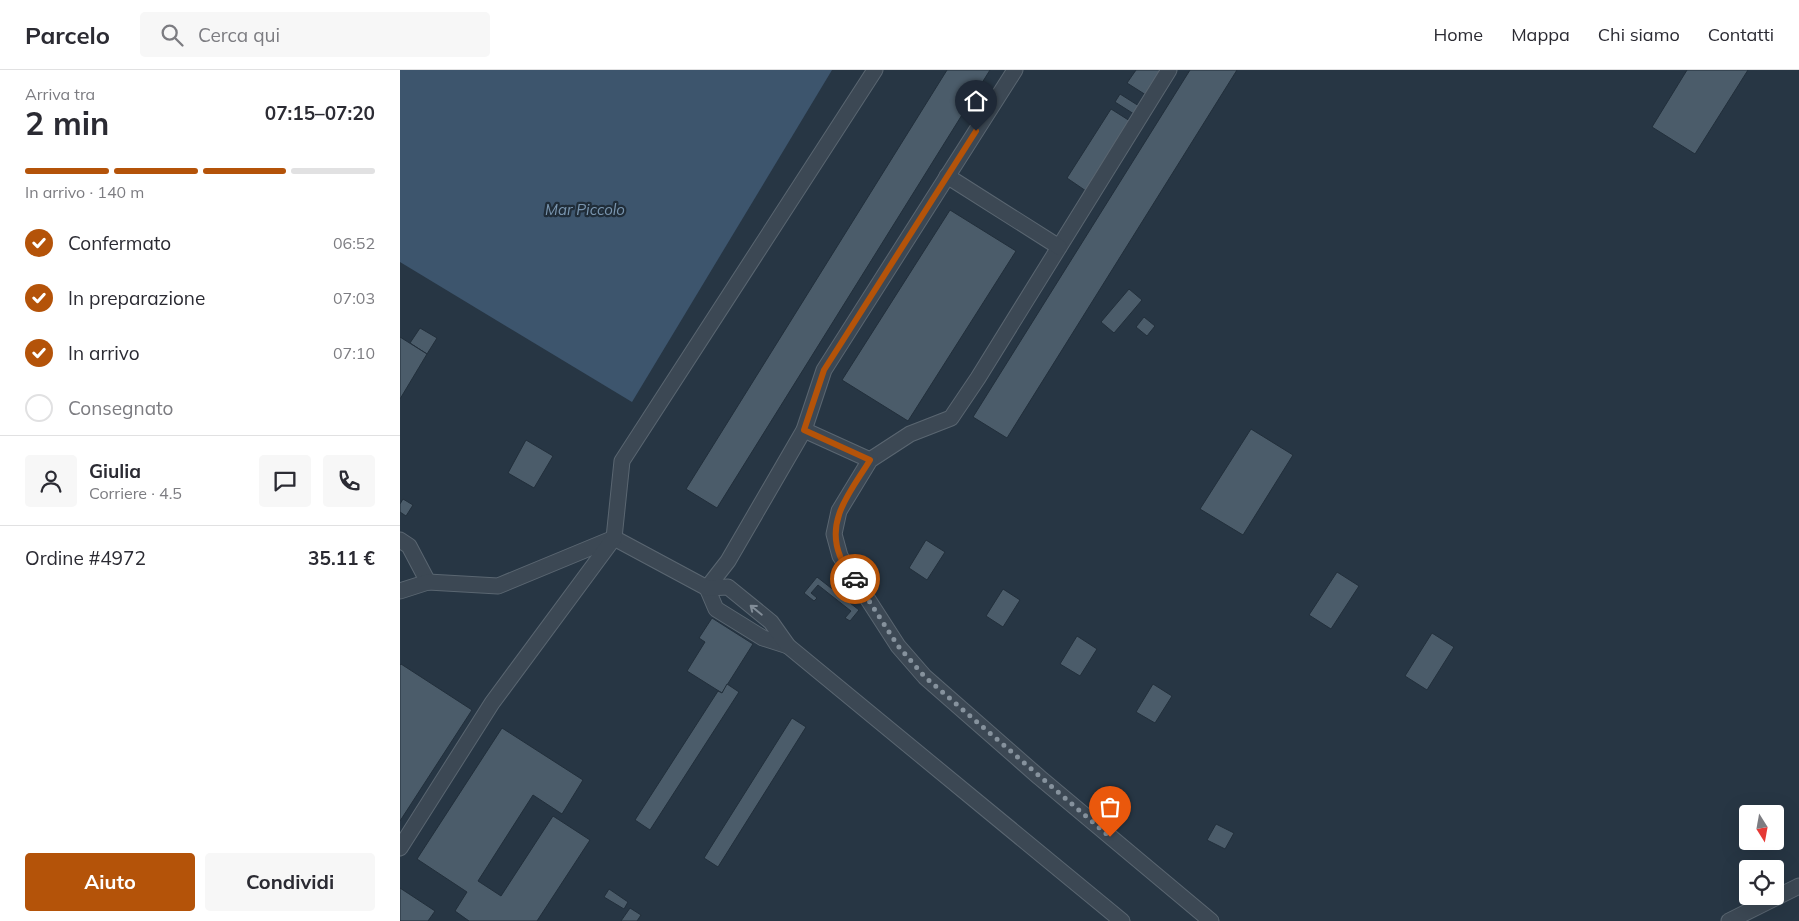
<!DOCTYPE html>
<html lang="it">
<head>
<meta charset="utf-8">
<style>
	:root { --surface:#fff; --page:#f7f7f7; --text:#2b2b33; --muted:#7c7c81; --line:#e1e1e2; --accent:#b45309 }
	body { margin:0; font-family:Mulish,sans-serif; background:var(--page); color:var(--text); height:100vh; display:flex; flex-direction:column; font-size:19px; white-space:nowrap }
	* { box-sizing:border-box; margin:0 }
	p { font-size:16px; color:var(--muted) }
	.icon { flex:none; width:28px; height:28px; fill:none; stroke:currentColor; stroke-width:2; stroke-linecap:round; stroke-linejoin:round }
	.map { position:relative; flex:1; overflow:hidden }
	.sheet { display:flex; flex-direction:column; background:var(--surface); width:400px }
	.sheet>* { flex:none }
	.needle { width:32px; rotate:169deg }
	.fabs { position:absolute; left:1339px; top:735px; display:grid; gap:10px }
	.fabs a { display:grid; place-items:center; width:45px; height:45px; border-radius:5px; background:var(--surface); box-shadow:0 5px 20px #0002; font-size:25px }
	.pin { position:absolute; display:grid; place-items:center; width:42px; height:42px; color:#fff; margin:-51px -21px; border-radius:50% 50% 50% 0; rotate:-45deg; box-shadow:0 0 5px #0007 }
	.pin .icon { rotate:45deg }
	.courier { position:absolute; display:grid; place-items:center; width:50px; height:50px; margin:-25px; border:4px solid #b45309; border-radius:50%; background:#fff; color:#222; box-shadow:0 1px 6px #0007 }
	.headline em { font-style:normal; font-weight:700 }
	.headline div { display:flex; flex-direction:column-reverse }
	.headline { display:flex; align-items:center; justify-content:space-between; height:85px; padding:0 25px }
	h1 { font-size:32px; font-weight:700; line-height:38px }
	.bar { display:grid; grid-template-columns:repeat(4,1fr); gap:8px 5px; align-content:center; height:60px; padding:0 25px }
	.bar i { height:6px; border-radius:4px; background:var(--line) }
	.bar .selected { background:var(--accent) }
	.bar p { grid-column:span 4 }
	.line { display:flex; align-items:center; gap:12px; padding:0 25px; border-top:1px solid var(--line) }
	.line div { flex:1 }
	.round { display:grid; place-items:center; flex:none; width:52px; height:52px; border-radius:5px; background:var(--page) }
	ol { padding:0 25px; list-style:none }
	li { display:flex; align-items:center; gap:15px; height:55px }
	li p { margin-inline-start:auto }
	li .icon { padding:5px; border-radius:50%; background:var(--accent); color:#fff; stroke-width:4 }
	li:last-child { color:var(--muted) }
	li i { width:28px; height:28px; border:2px solid var(--line); border-radius:50% }
	.action { display:flex; gap:10px; margin-top:auto; padding:10px 25px }
	.action a { flex:1; height:58px; border-radius:5px; background:var(--accent); color:#fff; font-size:20px; font-weight:700; line-height:58px; text-align:center }
	.action a+a { background:var(--page); color:var(--text) }
	header { display:flex; align-items:center; gap:30px; box-sizing:border-box; height:70px; padding:0 25px; background:var(--surface); border-bottom:1px solid var(--line) }
	header strong { font-size:24px }
	nav { display:flex; gap:28px; margin-inline-start:auto; font-size:18px }
	.search { width:350px; height:45px; background:var(--page); display:flex; align-items:center; gap:12px; box-sizing:border-box; padding:0 18px; border-radius:5px; color:var(--muted); font-size:19px }
	main { display:flex; flex:1; min-height:0 }
	.map>svg:first-child { display:block }
	.water { fill:#3d556d }
	.building { fill:#4b5c6a; stroke:#222f3b }
	.lines { fill:none; stroke-linecap:round; stroke-linejoin:round }
	.service-casing { stroke:#5a6671; stroke-width:17 }
	.service { stroke:#3c4854; stroke-width:15 }
	.oneway { stroke:#818c97 }
	.done { stroke:#86929d; stroke-width:5; stroke-dasharray:0 9 }
	.route { stroke:#b45309; stroke-width:6 }
	.labels { text-anchor:middle; stroke-width:4.5; stroke-linejoin:round; paint-order:stroke }
	.water-label { font-size:15px; font-style:italic; fill:#7a96b0; stroke:#202d39 }
</style>
</head>
<body>
<header>
<strong>Parcelo</strong>
<div class="search"><svg class="icon" aria-label="search" viewBox="0 0 24 24"><circle cx="10" cy="10" r="6"/><path d="M15 15l6 6"/></svg>Cerca qui</div>
<nav><a>Home</a><a>Mappa</a><a>Chi siamo</a><a>Contatti</a></nav>
</header>
<main>
<section class="sheet">
<div class="headline"><div><h1>2 min</h1><p>Arriva tra</p></div><em>07:15–07:20</em></div>
<div class="bar"><i class="selected"></i><i class="selected"></i><i class="selected"></i><i></i><p>In arrivo · 140 m</p></div>
<ol>
<li><svg class="icon" aria-label="check" viewBox="0 0 24 24"><path d="M5 12l5 5 9-10"/></svg>Confermato<p>06:52</p></li>
<li><svg class="icon" aria-label="check" viewBox="0 0 24 24"><path d="M5 12l5 5 9-10"/></svg>In preparazione<p>07:03</p></li>
<li><svg class="icon" aria-label="check" viewBox="0 0 24 24"><path d="M5 12l5 5 9-10"/></svg>In arrivo<p>07:10</p></li>
<li><i></i>Consegnato</li>
</ol>
<div class="line" style="height:90px"><a class="round"><svg class="icon" aria-label="person" viewBox="0 0 24 24"><circle cx="12" cy="8" r="4"/><path d="M4 21q1-7 8-7t8 7"/></svg></a><div><b>Giulia</b><p>Corriere · 4.5</p></div><a class="round"><svg class="icon" aria-label="chat" viewBox="0 0 24 24"><path d="M4 5h16v11H9l-5 4z"/></svg></a><a class="round"><svg class="icon" aria-label="phone" viewBox="0 0 24 24"><path d="M5 4h4l2 5-3 2q2 4 5 5l2-3 5 2v4C11 20 4 13 5 4z"/></svg></a></div>
<div class="line" style="height:65px"><div>Ordine #4972</div><b>35.11 €</b></div>
<div class="action"><a>Aiuto</a><a>Condividi</a></div>
</section>
<div class="map">
<svg width="1399" height="851" viewBox="0 0 1399 851">
	<rect width="100%" height="100%" fill="#273644"/>
	<!-- water -->
	<path class="water" d="M0,0H432L232,332L0,192Z"/>
	<!-- building -->
	<g class="building">
		<path d="M547,0H590L317,438L286,419Z"/>
		<path d="M736,0H762L746,25L727,13Z"/>
		<path d="M790,0H837L607,368L573,347Z"/>
		<path d="M1287,0H1348L1295,84L1252,57Z"/>
		<path d="M720,24L739,36L734,44L715,32Z"/>
		<path d="M711,39L730,51L686,121L667,108Z"/>
		<path d="M550,140L616,181L508,351L442,310Z"/>
		<path d="M729,219L742,230L714,263L701,252Z"/>
		<path d="M744,247L755,256L747,266L736,257Z"/>
		<path d="M20,258L37,268L27,284L10,273Z"/>
		<path d="M0,267L27,284L0,329Z"/>
		<path d="M851,359L893,385L843,465L800,439Z"/>
		<path d="M126,370L153,386L134,418L108,403Z"/>
		<path d="M3,429L13,435L6,446L0,442V434Z"/>
		<path d="M526,470L545,482L527,510L509,498Z"/>
		<path d="M937,502L959,516L931,559L909,545Z"/>
		<path d="M417,507L459,540L450,551L445,548L451,541L418,515L411,523L417,528L414,531L404,523Z"/>
		<path d="M603,519L620,530L603,557L586,546Z"/>
		<path d="M312,548L353,574L322,623L287,601L305,572L299,568Z"/>
		<path d="M1032,563L1054,577L1027,620L1005,606Z"/>
		<path d="M677,566L697,579L680,606L660,594Z"/>
		<path d="M1,594L72,640L0,751V595Z"/>
		<path d="M327,614L339,622L250,760L235,750L318,621L322,623Z"/>
		<path d="M753,614L772,626L755,653L736,642Z"/>
		<path d="M392,648L406,657L318,797L304,788Z"/>
		<path d="M102,658L183,710L162,744L133,725L78,811L101,826L153,746L190,770L137,851H69L55,841L67,822L17,789Z"/>
		<path d="M816,754L834,763L825,779L807,770Z"/>
		<path d="M0,818L35,841L28,851H0Z"/>
		<path d="M209,819L228,832L224,839L204,827Z"/>
		<path d="M230,838L241,845L237,851H221Z"/>
	</g>
	<g class="lines">
		<defs>
			<g id="service">
				<path d="M769,0L578,308L551,348L510,364L470,390L439,441L434,464L440,486L498,576L525,607L639,707L811,851"/>
				<path d="M547,106L659,177"/>
				<path d="M404,360L470,390"/>
				<path d="M0,470L9,476L28,512"/>
				<path d="M307,518L328,491L404,360L424,300L615,0"/>
				<path d="M307,518L316,539L363,568L388,576"/>
				<path d="M0,521L28,512L98,516L214,468L307,518L328,517L371,552L388,576L722,851"/>
				<path d="M0,778L92,633L214,468L222,391L475,0"/>
				<path d="M1329,851L1399,816"/>
			</g>
		</defs>
		<!-- service casing -->
		<use href="#service" class="service-casing"/>
		<!-- service -->
		<use href="#service" class="service"/>
	</g>
	<!-- one-way arrows -->
	<defs><path id="oneway-shaft" d="M-6 0H5M1.5-3L5.5 0L1.5 3" fill="none" stroke-width="1.6" stroke-linecap="round" stroke-linejoin="round" transform="scale(1.25)"/></defs>
	<use class="oneway" href="#oneway-shaft" transform="translate(356 540) rotate(-141)"/>
	<g class="lines">
		<!-- done -->
		<path class="done" d="M455,509L498,576L525,607L710,767"/>
		<!-- route -->
		<path class="route" d="M455,509C450,501 443,494 440,486C425,449 452,420 470,390L404,360L424,300L576,61"/>
	</g>
	<g class="labels">
		<!-- water labels -->
		<g class="water-label">
			<text x="185" y="145">Mar Piccolo</text>
		</g>
	</g>
</svg>
<div class="fabs">
<a><svg class="needle" viewBox="-14 -14 28 28"><path d="M0-13l5 13h-10z" fill="#e53935"/><path d="M0 13l5-13h-10z" fill="#7c7c81"/></svg></a>
<a><svg class="icon" aria-label="locate" viewBox="0 0 24 24"><circle cx="12" cy="12" r="6"/><path d="M12 2v4M12 18v4M2 12h4M18 12h4"/></svg></a>
</div>
<div class="pin" style="left:710px;top:767px;background:#ea580c"><svg class="icon" aria-label="bag" viewBox="0 0 24 24"><path d="M5 8h14l-1 12H6zM9 8a3 3 0 0 1 6 0"/></svg></div>
<div class="pin" style="left:576px;top:61px;background:#1f2937"><svg class="icon" aria-label="home" viewBox="0 0 24 24"><path d="M3 11l9-7 9 7M6 9v11h12V9"/></svg></div>
<div class="courier" style="left:455px;top:509px"><svg class="icon" aria-label="car" viewBox="0 0 24 24"><path d="M5 17H2v-5l4-1 3-4h7l3 4 3 1v5h-3M9 17h6M6 11h13"/><circle cx="7" cy="17" r="2"/><circle cx="17" cy="17" r="2"/></svg></div>
</div>
</main>
</body>
</html>
